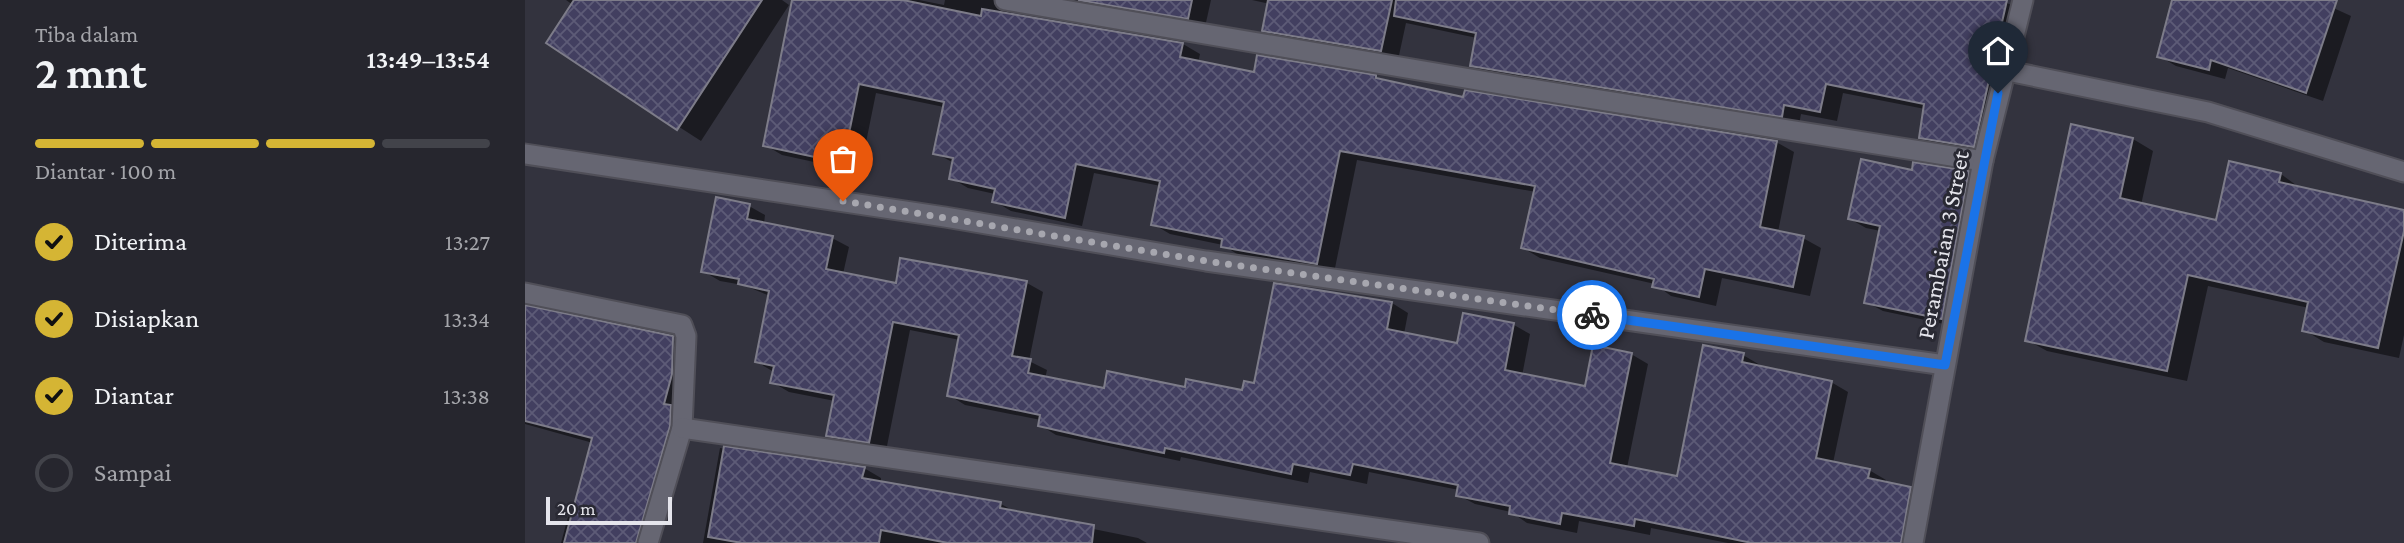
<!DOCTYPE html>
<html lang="id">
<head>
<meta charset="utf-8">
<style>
	:root { --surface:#26262e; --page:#32323a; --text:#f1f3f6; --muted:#a4a5aa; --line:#42434a; --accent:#d5b534 }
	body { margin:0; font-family:"Crimson Pro",serif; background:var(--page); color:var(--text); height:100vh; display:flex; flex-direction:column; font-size:26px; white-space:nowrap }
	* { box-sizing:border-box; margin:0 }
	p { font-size:23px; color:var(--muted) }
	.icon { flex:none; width:38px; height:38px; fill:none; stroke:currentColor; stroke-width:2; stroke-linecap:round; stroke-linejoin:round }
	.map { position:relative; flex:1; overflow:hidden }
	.details { display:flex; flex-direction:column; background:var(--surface); width:525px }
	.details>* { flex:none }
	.scale { position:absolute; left:21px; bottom:18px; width:126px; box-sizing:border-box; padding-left:7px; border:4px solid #e5e5ec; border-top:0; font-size:19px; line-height:24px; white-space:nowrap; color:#e5e5ec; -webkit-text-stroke:5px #292933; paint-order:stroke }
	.pin { position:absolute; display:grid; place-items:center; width:60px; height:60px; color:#fff; margin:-72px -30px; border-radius:50% 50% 50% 0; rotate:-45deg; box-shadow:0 0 7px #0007 }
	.pin .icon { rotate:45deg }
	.courier { position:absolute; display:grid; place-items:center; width:70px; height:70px; margin:-35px; border:5px solid #1a73e8; border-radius:50%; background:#fff; color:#222; box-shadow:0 2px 9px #0007 }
	.summary em { font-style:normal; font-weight:600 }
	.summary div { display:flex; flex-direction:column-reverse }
	.summary { display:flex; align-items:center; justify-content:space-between; height:119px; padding:0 35px }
	h1 { font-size:46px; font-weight:600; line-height:52px }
	.bar { display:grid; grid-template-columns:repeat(4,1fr); gap:10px 7px; align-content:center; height:84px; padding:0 35px }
	.bar i { height:9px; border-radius:5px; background:var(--line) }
	.bar .on { background:var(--accent) }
	.bar p { grid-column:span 4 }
	ol { padding:0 35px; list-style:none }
	li { display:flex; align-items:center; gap:21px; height:77px }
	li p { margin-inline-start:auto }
	li .icon { padding:7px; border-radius:50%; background:var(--accent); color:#111; stroke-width:4 }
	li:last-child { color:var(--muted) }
	li i { width:38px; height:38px; border:4px solid var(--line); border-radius:50% }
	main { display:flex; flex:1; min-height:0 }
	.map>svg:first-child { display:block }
	.shadow { fill:#0007 }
	.building { fill:url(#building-cross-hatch); stroke:#7d7c89; stroke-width:2 }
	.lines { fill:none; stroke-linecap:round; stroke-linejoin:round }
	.minor-casing { stroke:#504f58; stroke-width:23 }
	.minor { stroke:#666672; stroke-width:19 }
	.done { stroke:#a7a7af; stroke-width:7; stroke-dasharray:0 12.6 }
	.route { stroke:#1a73e8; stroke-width:9 }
	.labels { text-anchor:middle; stroke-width:6; stroke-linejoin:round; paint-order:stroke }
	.street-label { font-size:24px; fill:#e5e5ec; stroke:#292933 }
</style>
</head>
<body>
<main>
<section class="details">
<div class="summary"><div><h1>2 mnt</h1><p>Tiba dalam</p></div><em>13:49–13:54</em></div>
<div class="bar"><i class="on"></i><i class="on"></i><i class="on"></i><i></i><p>Diantar · 100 m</p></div>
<ol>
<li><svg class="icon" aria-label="check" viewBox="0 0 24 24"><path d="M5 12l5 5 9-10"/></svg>Diterima<p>13:27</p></li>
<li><svg class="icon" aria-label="check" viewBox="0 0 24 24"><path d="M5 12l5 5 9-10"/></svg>Disiapkan<p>13:34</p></li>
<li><svg class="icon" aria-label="check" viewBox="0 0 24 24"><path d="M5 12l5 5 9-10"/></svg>Diantar<p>13:38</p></li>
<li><i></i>Sampai</li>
</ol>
</section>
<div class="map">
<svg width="1879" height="543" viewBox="0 0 1879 543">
	<defs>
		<pattern id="building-cross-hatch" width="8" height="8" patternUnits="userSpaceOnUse" patternTransform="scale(1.75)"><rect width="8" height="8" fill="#423f60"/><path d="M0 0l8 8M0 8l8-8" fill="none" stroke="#5d5b77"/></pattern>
	</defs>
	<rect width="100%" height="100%" fill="#33333e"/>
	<!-- shadow -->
	<g class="shadow">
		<path d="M41,0H257L264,5L176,141L24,43L48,5Z"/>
		<path d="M269,0H394L419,5L420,0H491L485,7L486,15L658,44L675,54L673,63L730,74L851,77L858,82L940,99L1251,142L1269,152L1253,232L1278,238L1296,248L1285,296L1197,278L1191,306L1146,296L1130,284L1015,258L998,248L1011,192L832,160L809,273L715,256L698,245L645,234L628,224L636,186L569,173L557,226L486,211L469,201L470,194L443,188L426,178L429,163L410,153L419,107L351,93L335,172L257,155L240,145Z"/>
		<path d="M519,0H686L680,27Z"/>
		<path d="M727,0H1476L1498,11L1466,156L1413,147L1395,137L1400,109L1318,93L1312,121L1276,114L1274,125L964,75L947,65L952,38L881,23L873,60L756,40L739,30L745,4Z"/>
		<path d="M1649,0H1791L1826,16L1798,101L1703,68L1700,79L1651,66L1634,56Z"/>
		<path d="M1547,126L1608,139L1628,151L1616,205L1692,222L1756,174L1775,188L1879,211V335L1874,358L1799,342L1779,330L1784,308L1683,286L1662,381L1522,351L1502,340Z"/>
		<path d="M1388,172L1443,173L1460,182L1433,327L1358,311L1341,302L1356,231L1341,228L1325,219Z"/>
		<path d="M224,206L240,215L239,224L307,238L324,247L318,274L372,285L377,260L502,283L518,292L504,361L522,370L520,379L580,390L718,392L867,303L883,313L879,334L933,346L940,315L989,325L1005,334L997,376L1061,389L1106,354L1123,364L1102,468L1153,478L1218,355L1235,365L1234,368L1306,382L1323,392L1308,463L1344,470L1361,480L1360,483L1385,488L1402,498L1393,543H1203L1126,528L1125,535L1054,521L1052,533L1002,523L986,512L950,504L933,495L934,490L844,472L842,484L785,472L783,483L656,457L655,461L531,435L515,425L516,420L440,405L424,395L435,340L385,330L361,451L319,445L303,435L310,401L264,392L247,382L249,372L232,362L245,296L218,285L195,281L178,271Z"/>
		<path d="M3,308L148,340L166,350L131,543H36L44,513L49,515L68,443L0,424V318Z"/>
		<path d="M195,448L339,468L356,478V483L476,504L494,514L613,538L622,543H178Z"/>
	</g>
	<!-- building -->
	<g class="building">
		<path d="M49,0H237L152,130L21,43Z"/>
		<path d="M267,0H378L456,16L457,9L658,43L655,57L729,72L732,55L851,75V78L938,97L940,90L1252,141L1235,227L1279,236L1268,287L1180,269L1174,297L1127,287L1129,279L996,248L1010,186L815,151L792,264L696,247L697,239L626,225L635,181L551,164L540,218L467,202L470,189L424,179L428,158L408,154L419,102L334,84L318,163L238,146Z"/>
		<path d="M553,0H667L663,19Z"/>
		<path d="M743,0H867L856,51L737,31Z"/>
		<path d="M871,0H1482L1449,147L1394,138L1399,104L1301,84L1295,112L1259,105L1257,117L945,66L951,33L869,16Z"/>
		<path d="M1647,0H1812L1781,93L1686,60L1684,70L1632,57Z"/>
		<path d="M1546,124L1608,138L1595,198L1691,220L1704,161L1756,173L1754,182L1879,210V231L1853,348L1777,331L1783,302L1663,275L1642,371L1500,341Z"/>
		<path d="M1336,159L1387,170L1388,162L1444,171L1417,319L1339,303L1355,226L1323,219Z"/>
		<path d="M191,197L225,204L222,219L308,236L301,269L371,283L375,258L502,281L487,356L506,359L503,373L579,388L582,371L660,387L661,379L717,390L719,381L729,383L749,283L867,302L862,329L932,343L938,313L989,323L980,370L1060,386L1068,345L1107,353L1085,463L1152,476L1178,345L1219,353L1217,362L1307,381L1291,458L1345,469L1343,478L1386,487L1376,543H1227L1110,519L1109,526L1037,513L1035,524L984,514L985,506L931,496L933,485L828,464L825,475L768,464L766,474L640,448L639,453L579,441L513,426L515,415L422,396L434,335L368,322L344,443L301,436L309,395L245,383L249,366L230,362L244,291L213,284L214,279L176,272Z"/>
		<path d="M0,305L148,336L147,374L139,404L146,405L145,426L111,543H39L67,438L0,421Z"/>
		<path d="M199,446L340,467L337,478L476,502L475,508L569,525L567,543H423L356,530L354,543H217L183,537Z"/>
	</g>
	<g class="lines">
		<defs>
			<g id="minor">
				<path d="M480,0L993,87L1458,161"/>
				<path d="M1478,70L1683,112L1879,172"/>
				<path d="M0,154L420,217L681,261L1420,365"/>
				<path d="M0,293L157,325L161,336L157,428L123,543"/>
				<path d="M157,428L954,543"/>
				<path d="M1388,543L1458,161L1498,0"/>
			</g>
		</defs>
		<!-- minor casing -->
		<use href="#minor" class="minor-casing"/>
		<!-- minor -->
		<use href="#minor" class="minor"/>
	</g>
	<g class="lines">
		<!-- done -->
		<path class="done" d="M318,201L681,261L1067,315"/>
		<!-- route -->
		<path class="route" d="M1067,315L1420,365L1473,93"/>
	</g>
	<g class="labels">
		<!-- street labels -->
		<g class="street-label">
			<text transform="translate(1418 245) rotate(-79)" y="8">Perambaian 3 Street</text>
		</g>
	</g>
</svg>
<div class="scale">20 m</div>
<div class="pin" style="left:318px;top:201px;background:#ea580c"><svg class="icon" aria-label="bag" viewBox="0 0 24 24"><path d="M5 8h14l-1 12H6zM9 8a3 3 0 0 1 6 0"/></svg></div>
<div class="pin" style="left:1473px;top:93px;background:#1f2937"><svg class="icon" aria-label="home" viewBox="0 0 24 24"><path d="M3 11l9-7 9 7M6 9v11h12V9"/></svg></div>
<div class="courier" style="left:1067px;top:315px"><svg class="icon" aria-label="bike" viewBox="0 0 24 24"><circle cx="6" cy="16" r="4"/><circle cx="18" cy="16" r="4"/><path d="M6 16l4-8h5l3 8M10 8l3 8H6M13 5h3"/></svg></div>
</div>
</main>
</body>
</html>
